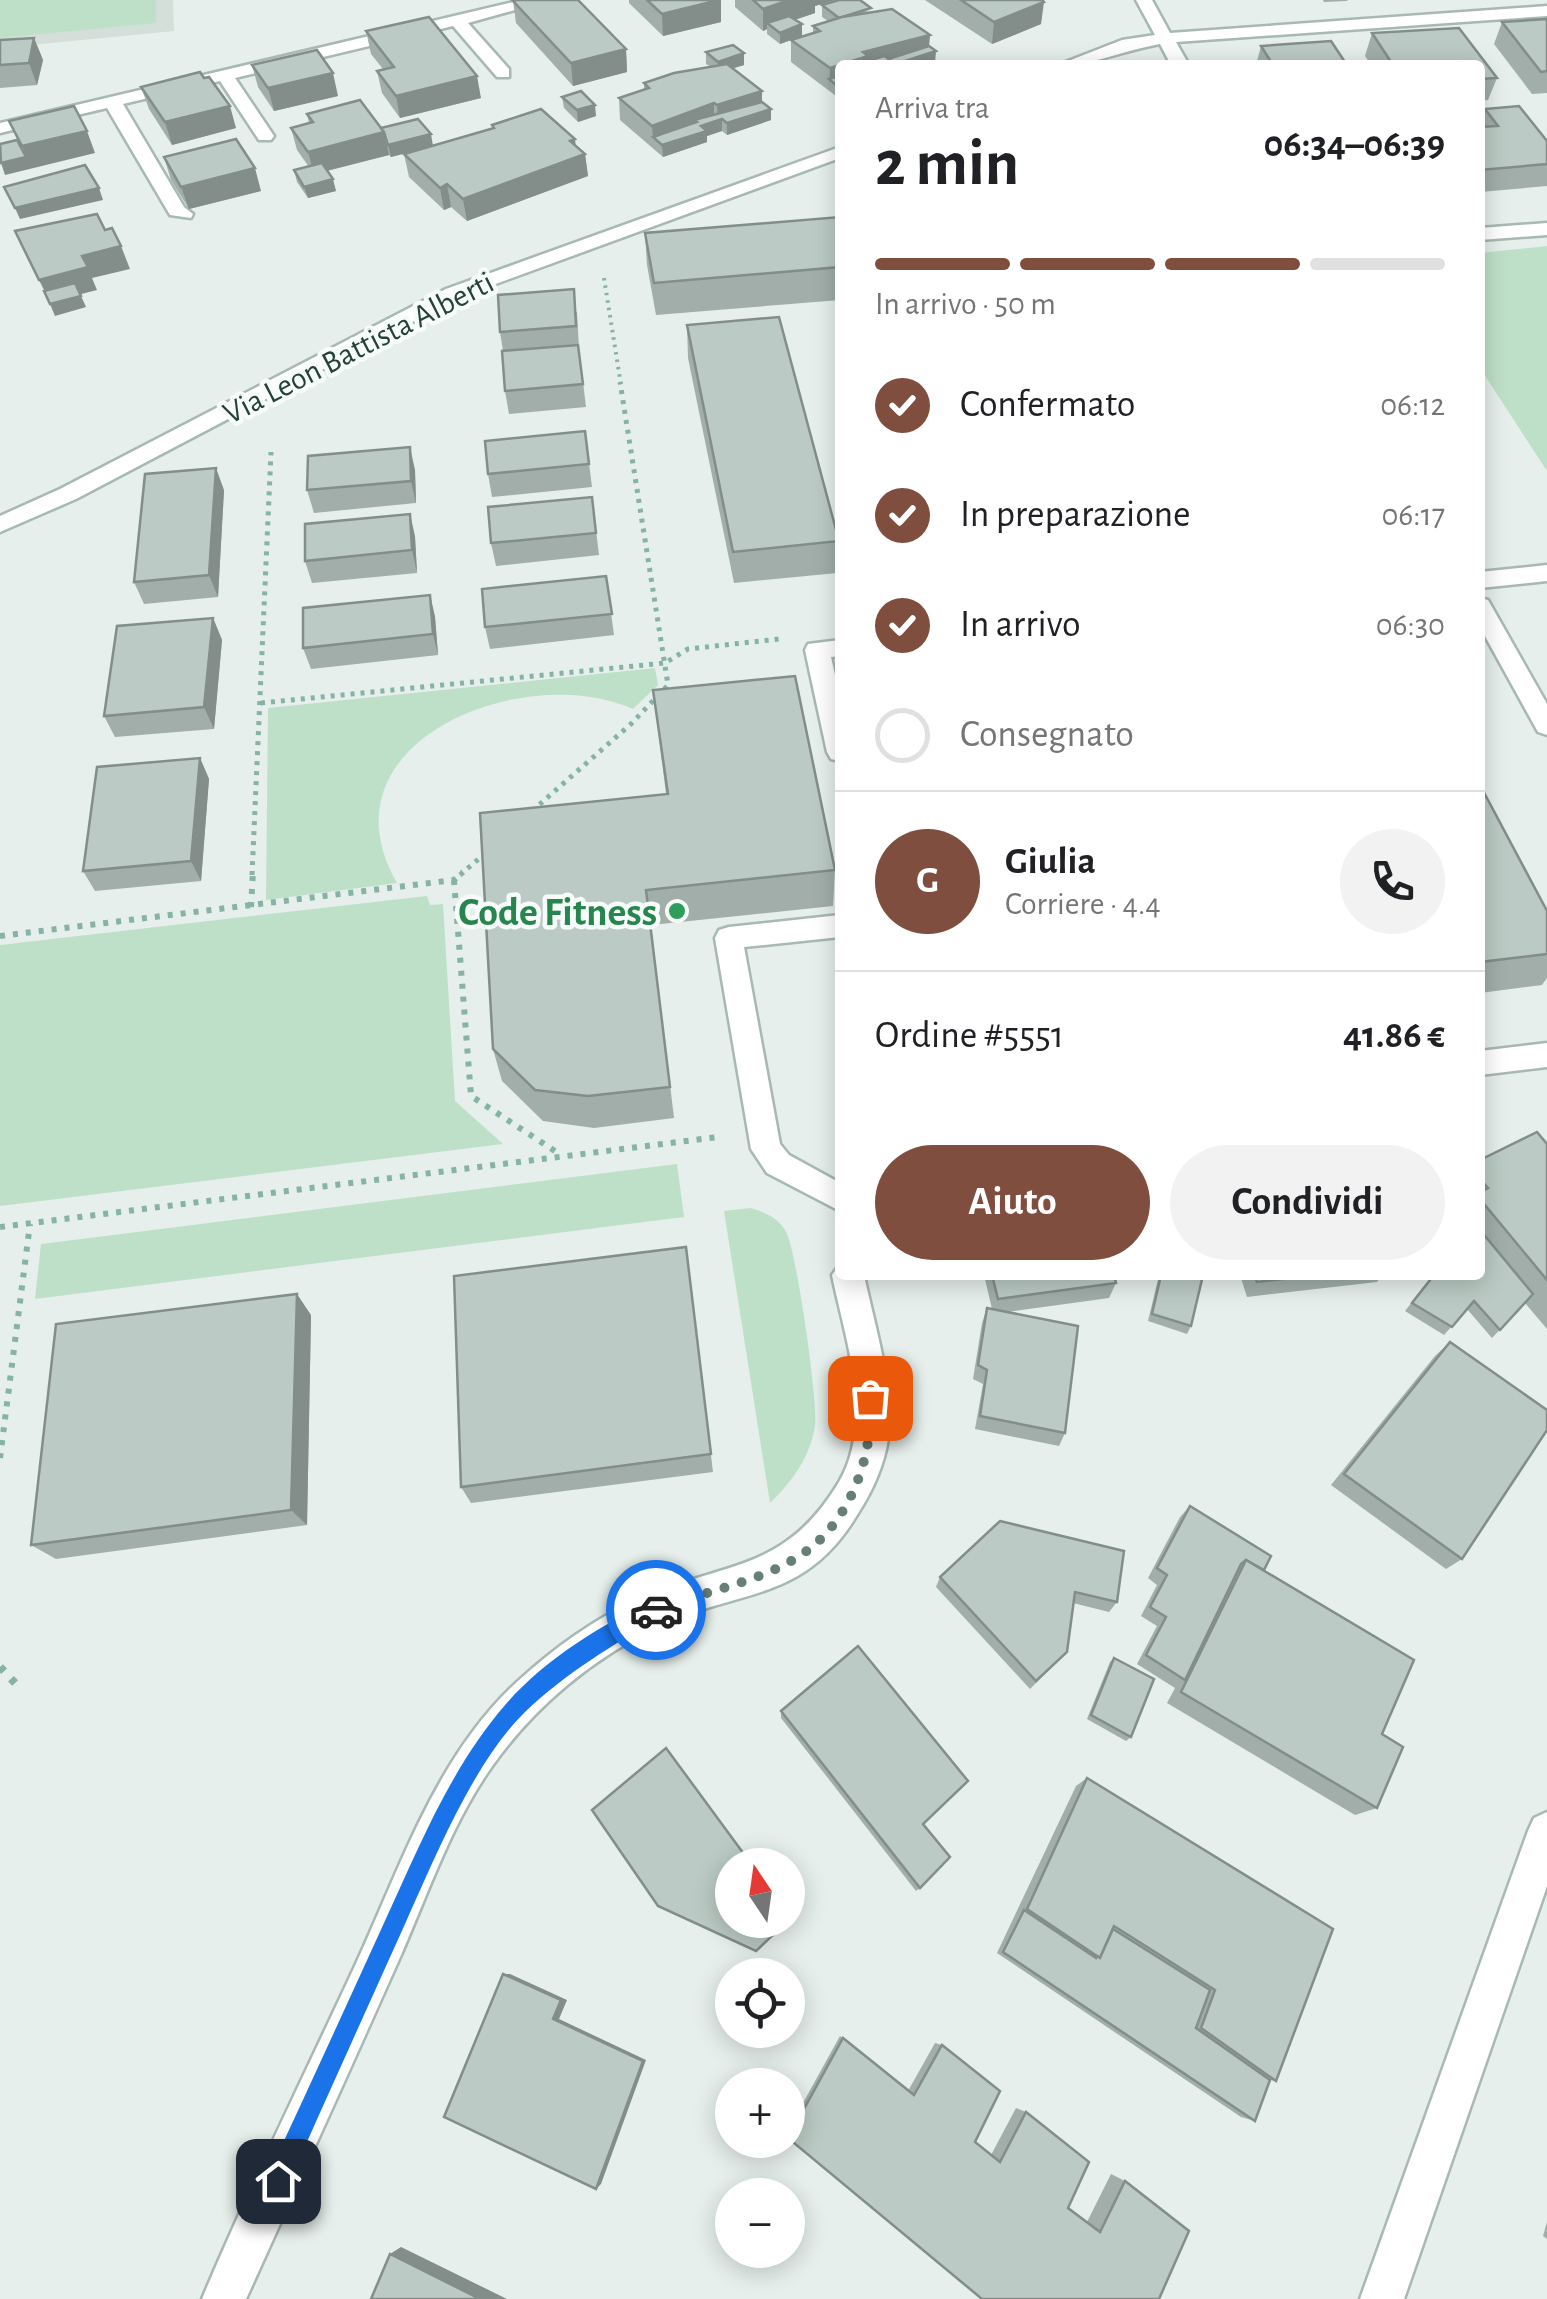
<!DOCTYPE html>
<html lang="it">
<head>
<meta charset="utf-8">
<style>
	:root { --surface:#fff; --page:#f2f2f2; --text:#202124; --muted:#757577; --line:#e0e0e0; --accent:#7f4e3f }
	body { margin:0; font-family:"Alegreya Sans",sans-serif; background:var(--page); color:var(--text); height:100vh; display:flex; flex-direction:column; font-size:38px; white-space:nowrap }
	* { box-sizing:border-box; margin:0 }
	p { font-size:32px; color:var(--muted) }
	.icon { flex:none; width:55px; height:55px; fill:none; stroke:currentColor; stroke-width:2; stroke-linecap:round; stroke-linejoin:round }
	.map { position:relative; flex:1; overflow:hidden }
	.panel { position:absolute; left:835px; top:60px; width:650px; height:1220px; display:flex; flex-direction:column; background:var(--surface); border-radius:10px; box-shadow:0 5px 25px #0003 }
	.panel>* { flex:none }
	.needle { width:65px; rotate:347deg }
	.fabs { position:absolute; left:715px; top:1848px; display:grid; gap:20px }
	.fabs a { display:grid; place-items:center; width:90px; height:90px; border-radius:50%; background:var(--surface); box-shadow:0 5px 25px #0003; font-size:50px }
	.pin { position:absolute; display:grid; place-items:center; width:85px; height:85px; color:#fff; margin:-42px; border-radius:20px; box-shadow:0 5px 15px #0006 }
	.courier { position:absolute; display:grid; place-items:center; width:100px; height:100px; margin:-50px; border:8px solid #1a73e8; border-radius:50%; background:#fff; color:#222; box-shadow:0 2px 12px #0007 }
	.overview em { font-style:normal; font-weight:700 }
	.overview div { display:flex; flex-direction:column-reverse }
	.overview { display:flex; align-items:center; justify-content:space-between; height:170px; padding:0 40px }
	h1 { font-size:65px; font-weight:700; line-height:75px }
	.bar { display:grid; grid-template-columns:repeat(4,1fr); gap:15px 10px; align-content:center; height:120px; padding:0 40px }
	.bar i { height:12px; border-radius:8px; background:var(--line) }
	.bar .on { background:var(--accent) }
	.bar p { grid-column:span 4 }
	.line { display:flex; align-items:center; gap:25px; padding:0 40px; border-top:2px solid var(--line) }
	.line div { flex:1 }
	.round { display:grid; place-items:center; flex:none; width:105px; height:105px; border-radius:52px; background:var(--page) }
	ol { padding:0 40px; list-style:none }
	li { display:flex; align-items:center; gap:30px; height:110px }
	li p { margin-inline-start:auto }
	li .icon { padding:10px; border-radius:50%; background:var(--accent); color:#fff; stroke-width:4 }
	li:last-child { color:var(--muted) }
	li i { width:55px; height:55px; border:5px solid var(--line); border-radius:50% }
	.cta { display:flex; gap:20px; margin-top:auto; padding:20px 40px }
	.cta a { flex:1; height:115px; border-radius:60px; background:var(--accent); color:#fff; font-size:40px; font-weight:700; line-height:115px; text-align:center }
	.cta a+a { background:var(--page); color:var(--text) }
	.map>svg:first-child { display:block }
	.built { fill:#d4dfda }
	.green { fill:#bfe0c8 }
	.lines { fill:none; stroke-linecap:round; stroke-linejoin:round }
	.minor-casing { stroke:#a8b8b2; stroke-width:5 }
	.path-far3 { stroke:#86b3a5; stroke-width:4; stroke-dasharray:2.5 5; stroke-linecap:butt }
	.path-far2 { stroke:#86b3a5; stroke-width:5; stroke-dasharray:4 6; stroke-linecap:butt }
	.path-far1 { stroke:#86b3a5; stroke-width:6; stroke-dasharray:5 8; stroke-linecap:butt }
	.path { stroke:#86b3a5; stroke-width:8; stroke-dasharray:6 10; stroke-linecap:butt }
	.minor { fill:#fff; fill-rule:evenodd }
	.wall { fill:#a1aea9 }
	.shaded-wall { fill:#838d89 }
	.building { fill:#bbcac4; stroke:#838d89; stroke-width:2.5 }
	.route { fill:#1a73e8 }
	.done { stroke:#687f78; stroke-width:10; stroke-dasharray:0 18 }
	.leisure-dot { fill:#2e9e5b; stroke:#f7fbf9; stroke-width:4 }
	.labels { text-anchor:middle; stroke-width:9; stroke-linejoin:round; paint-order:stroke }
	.far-street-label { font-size:32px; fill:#24423a; stroke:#f7fbf9 }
	.leisure-label { font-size:40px; font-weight:bold; fill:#27864d; stroke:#f7fbf9; text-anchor:end }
</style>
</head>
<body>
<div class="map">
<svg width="1547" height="2299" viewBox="0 0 1547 2299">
	<rect width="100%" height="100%" fill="#e6efeb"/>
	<!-- built -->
	<path class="built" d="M0,0H173L174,31L0,48Z"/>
	<!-- green -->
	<g class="green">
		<path d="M0,0H156V23L0,38Z"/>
		<path d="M1547,246V471L1480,368V253Z"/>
		<path d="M655,668L658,685L633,709C523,660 316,742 397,883L266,900L268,708Z"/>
		<path d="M427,896L430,905L443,904L455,1101L503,1144L0,1206V945Z"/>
		<path d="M677,1164L684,1217L35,1299L41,1244Z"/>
		<path d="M751,1208C766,1213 780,1218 787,1234C797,1256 818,1400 815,1425C811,1456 792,1482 770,1503L724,1211Z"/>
	</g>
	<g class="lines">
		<defs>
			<g id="minor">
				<path d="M522,0H551L468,23L509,69V77H497L453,26L235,78L274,136L271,140H259L220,81L123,104L184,207L193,214L191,218L170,215L107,108L0,133V123Z"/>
				<path d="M1136,0H1152L1170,33L1547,6V16L1176,42L1189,65H1171L1160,44C1125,50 1094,65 1058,65L1122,40L1155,35Z"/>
				<path d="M840,147V158L460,297L76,499L0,532V516L60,489L446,289Z"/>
				<path d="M1547,223V235L1480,240V228Z"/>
				<path d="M1547,565V581L1480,588V572Z"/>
				<path d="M1480,598L1488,600L1547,704V735L1538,732L1480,627Z"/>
				<path d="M840,640V656L831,657L840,697V761L831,759L827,752L805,650L808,644Z"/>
				<path d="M840,915V937L744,947L780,1144L789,1155L840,1183V1211L767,1173L751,1149L715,938L719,930L729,927Z"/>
				<path d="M1547,1043V1067L1480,1075V1051Z"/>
				<path d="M840,1264V1275H864C875,1328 894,1384 888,1439C884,1466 872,1492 857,1515C804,1603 740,1588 660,1626C594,1657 535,1706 493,1765C452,1822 429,1891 401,1955C350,2070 298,2184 246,2299H202C249,2187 303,2078 354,1968C400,1869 435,1757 518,1681C553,1649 593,1620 636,1600C723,1561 784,1574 839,1482C875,1421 845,1339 832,1275Z"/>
				<path d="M1547,1812V1886L1404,2299H1360L1528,1831L1534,1818Z"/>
			</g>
		</defs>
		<!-- minor casing -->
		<use href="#minor" class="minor-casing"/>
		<!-- path-far3 -->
		<path class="path-far3" d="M604,278L621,385"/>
		<!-- path-far2 -->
		<g class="path-far2">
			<path d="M261,703L665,663L688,649L779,639"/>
			<path d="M532,811L631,724L668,685L620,382"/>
			<path d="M252,875L271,452"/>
			<path d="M460,875L489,850"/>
		</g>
		<!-- path-far1 -->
		<g class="path-far1">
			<path d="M454,880L471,1096L561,1155"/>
			<path d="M251,907L253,872"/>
			<path d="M0,936L454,880L463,872"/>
			<path d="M0,1227L718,1137"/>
			<path d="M0,1458L30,1224"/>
		</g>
		<!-- path -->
		<path class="path" d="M0,1667L17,1685"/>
		<!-- minor -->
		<use href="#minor" class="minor"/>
	</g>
	<!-- wall -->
	<g class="wall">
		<path d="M629,0H721V22L663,36L629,3Z"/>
		<path d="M735,0H835L815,6V13L795,20L802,24V36L780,44L767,34V29L763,31L735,7Z"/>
		<path d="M925,0H1042L1041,24L992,44Z"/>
		<path d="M1323,0H1348L1347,1L1324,2Z"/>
		<path d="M513,1L626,49L627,72L573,86L516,23Z"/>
		<path d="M822,5L871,12L930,35L929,46L935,63L928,65H840V95L836,96L791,62V40L813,33V26L828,21L822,17Z"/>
		<path d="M1547,19V93L1532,94L1494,44L1502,22Z"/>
		<path d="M1459,28L1497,78L1488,100L1480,101V65H1371L1365,56L1372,33Z"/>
		<path d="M366,31L481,98L400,118L382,93L377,71L383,69L371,54Z"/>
		<path d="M34,38L43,60L37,85L0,88V40Z"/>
		<path d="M1261,46L1347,65H1256Z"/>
		<path d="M706,52L744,53V65L733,68L762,102L771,120L727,135L722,131L707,136V142L663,157L620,120L619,98L644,90V83L711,67L706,64Z"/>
		<path d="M252,65L338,96L274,111L258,87Z"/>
		<path d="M141,87L236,128L172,145L149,109Z"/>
		<path d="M562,97L596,116L578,122L564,108Z"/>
		<path d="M1485,109L1547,141V186L1480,192V121Z"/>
		<path d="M307,114L381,128L433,146L493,128L492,125L576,146L585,154L588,176L467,221L451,207L444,210L409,177L404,154L430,147L391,157L389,155L327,171L336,191L308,198L297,182L294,170L309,167L297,150L291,128L309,123Z"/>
		<path d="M164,157L261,191L189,209L171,180Z"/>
		<path d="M840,217V300L656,315L647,265L645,233Z"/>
		<path d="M577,312L579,349L586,407L509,414L505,391L503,351L500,332Z"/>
		<path d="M687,325L839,541L837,573L734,583L688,358Z"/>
		<path d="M585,431L592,487L492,497L488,474Z"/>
		<path d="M415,470L416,503L314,513L307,490Z"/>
		<path d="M224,490L218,597L144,604L134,582Z"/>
		<path d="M592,497L599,555L496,566L491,543Z"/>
		<path d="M410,514L415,537L417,573L312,583L305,561Z"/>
		<path d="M606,576L614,635L490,649L485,627Z"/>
		<path d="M430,595L435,617L438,655L311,669L303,648Z"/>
		<path d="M213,618L222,640L214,729L115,737L104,716Z"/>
		<path d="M653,690L835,870L833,906L651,925L674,1118L594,1128L543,1121L502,1081L493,1049L666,794Z"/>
		<path d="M200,758L209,779L201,881L95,891L83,871Z"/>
		<path d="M1480,785L1547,954V978L1542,985L1480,993Z"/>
		<path d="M1547,1144V1329L1525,1303L1492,1338L1467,1309L1444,1335L1405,1311L1433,1275H1480V1160Z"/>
		<path d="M686,1247L713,1472L471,1503L461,1487Z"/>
		<path d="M984,1275H1114L1116,1283L1109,1298L1007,1312L1065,1433L1059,1446L975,1429L983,1384L973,1379L982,1323L987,1308L992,1309Z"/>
		<path d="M1159,1275H1203L1191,1326L1187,1334L1148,1321Z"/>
		<path d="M1240,1275H1382L1377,1282L1247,1297Z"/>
		<path d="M311,1315L307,1525L56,1559L31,1545Z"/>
		<path d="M1450,1342L1462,1559L1446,1569L1331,1485L1435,1356Z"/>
		<path d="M1190,1506L1264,1570L1382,1734L1377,1808L1355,1815L1167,1703L1175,1688L1137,1664L1157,1626L1141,1616L1157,1585L1148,1578L1180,1517Z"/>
		<path d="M1000,1521L1117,1602L1109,1612L1073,1603L1059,1660L1030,1689L936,1587L940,1577Z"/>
		<path d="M1114,1658L1131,1737L1126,1741L1087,1719L1110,1662Z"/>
		<path d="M781,1711L923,1824L920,1888L916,1891L781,1718Z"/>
		<path d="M1087,1778L1276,2081L1270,2080L1255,2121L1241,2117L997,1953L1076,1786Z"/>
		<path d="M840,2036L908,2091L935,2043L942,2045L975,2142L991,2155L1016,2108L1026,2112L1068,2208L1087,2222L1111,2174L1125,2181L1159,2299L788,2138V2130Z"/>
		<path d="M1547,2222V2239L1543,2236Z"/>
	</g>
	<!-- shaded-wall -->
	<g class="shaded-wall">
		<path d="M721,0V22L663,36L662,14Z"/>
		<path d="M788,0H835L815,6V13L773,27L767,23V29L763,31V9Z"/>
		<path d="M1044,2L1041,24L992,44L994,22Z"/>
		<path d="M802,24V36L780,44V33Z"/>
		<path d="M930,35L928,54L936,51L935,63L928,65H896L890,60V65H840L863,52Z"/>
		<path d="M34,38L43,60L37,85L29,63Z"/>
		<path d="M626,49L627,72L573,86L571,63Z"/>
		<path d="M744,53V65L718,73V62Z"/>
		<path d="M840,65V95L836,96V85L829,79V91L830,68Z"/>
		<path d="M333,73L338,96L274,111L268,88Z"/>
		<path d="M477,76L481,98L400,118L396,96Z"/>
		<path d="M762,91V112L771,109V120L727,135V123L722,119V131L707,136V142L663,157L662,145L653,137L652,126L714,103V122L718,120L717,105Z"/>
		<path d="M595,105L596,116L578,122L577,110Z"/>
		<path d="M230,106L236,128L172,145L165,122Z"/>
		<path d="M87,131L95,153L5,175L1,163L26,157L22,146Z"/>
		<path d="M384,132L389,155L314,174L308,152Z"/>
		<path d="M431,134L433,146L391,157L388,145Z"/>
		<path d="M575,139L577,157L585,154L588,176L467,221L463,199Z"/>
		<path d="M255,168L261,191L189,209L181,187Z"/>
		<path d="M333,179L336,191L308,198L304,187Z"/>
		<path d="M447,184L451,207L444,210L440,188Z"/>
		<path d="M99,188L103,200L20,219L15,208Z"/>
		<path d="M121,246L130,269L92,278L97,290L50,302L39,280L82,256Z"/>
		<path d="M81,296L86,307L55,316L50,304Z"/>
		<path d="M410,447L415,470L416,503L411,481Z"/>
		<path d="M216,468L224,490L218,597L209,575Z"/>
		<path d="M410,514L415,537L417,573L412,550Z"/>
		<path d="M430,595L435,617L438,655L433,634Z"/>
		<path d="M213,618L222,640L214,729L204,707Z"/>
		<path d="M200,758L209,779L201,881L191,861Z"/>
		<path d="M297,1294L311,1315L307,1525L291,1510Z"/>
		<path d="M503,1974H510L567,2000L559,2019L646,2060L601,2184L596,2189L553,2019Z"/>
		<path d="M401,2247L507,2299H480L390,2254Z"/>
	</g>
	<!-- building -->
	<g class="building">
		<path d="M517,0H578L626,49L571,63L513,1Z"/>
		<path d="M647,0H719L662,14Z"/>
		<path d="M753,0H789L763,9Z"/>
		<path d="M839,0H860L871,8L839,18L822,5Z"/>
		<path d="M961,0H1042L1044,2L994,22Z"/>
		<path d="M892,9L930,35L863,52L868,56L830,68L791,40L820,31L813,26L842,17Z"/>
		<path d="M789,16L802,24L780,33L767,23Z"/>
		<path d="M429,17L477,76L396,96L377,71L394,67L366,31Z"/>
		<path d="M1547,19V71L1541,72L1502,22Z"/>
		<path d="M1459,28L1497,78L1480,79V65H1393L1372,33Z"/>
		<path d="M34,38L29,63L0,65V40Z"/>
		<path d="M1331,41L1347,65H1273L1261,46Z"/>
		<path d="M733,45L744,53L718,62L706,52Z"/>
		<path d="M929,46L936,51L896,64L890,60L876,65H867L868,61L884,56L889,59Z"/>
		<path d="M317,50L333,73L268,88L252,65Z"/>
		<path d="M727,64L762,91L717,105L714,103L652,126L619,98L649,88L644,83L674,73Z"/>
		<path d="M200,72L204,78L209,77L230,106L165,122L141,87Z"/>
		<path d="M840,76V83L836,85L829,79Z"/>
		<path d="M581,91L595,105L577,110L562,97Z"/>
		<path d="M360,100L384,132L308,152L291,128L313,122L307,114Z"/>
		<path d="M762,102L771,109L727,123L722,119L701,126L707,131L662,145L653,137L697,122L694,120Z"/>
		<path d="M74,106L87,131L22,146L9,121Z"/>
		<path d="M1519,106L1547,141V164L1480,170V127L1498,126L1485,109Z"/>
		<path d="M541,109L575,139L570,141L585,154L463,199L447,184L440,188L404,154L494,128L492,125Z"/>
		<path d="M418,119L431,134L388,145L384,132L381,128Z"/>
		<path d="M236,139L255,168L181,187L164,157Z"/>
		<path d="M17,140L26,157L1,163L0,144Z"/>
		<path d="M322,163L333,179L304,187L294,170Z"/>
		<path d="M85,165L99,188L15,208L4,187Z"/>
		<path d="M97,214L105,230L112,228L121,246L82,256L88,267L39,280L15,231Z"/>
		<path d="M840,217V267L654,283L645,233Z"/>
		<path d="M75,283L81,296L50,304L44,291Z"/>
		<path d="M574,289L576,326L500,332L498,295Z"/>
		<path d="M779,317L839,541L733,552L687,325Z"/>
		<path d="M578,345L583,384L505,391L502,351Z"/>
		<path d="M585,431L589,464L488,474L485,441Z"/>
		<path d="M410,447L411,481L307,490L308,456Z"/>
		<path d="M216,468L209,575L134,582L145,474Z"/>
		<path d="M592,497L596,533L491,543L488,507Z"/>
		<path d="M410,514L412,550L305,561V524Z"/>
		<path d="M606,576L612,614L485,627L482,589Z"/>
		<path d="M430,595L433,634L303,648V608Z"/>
		<path d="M213,618L204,707L104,716L117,626Z"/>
		<path d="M795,676L835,870L646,890L670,1087L588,1096L535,1090L493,1049L480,813L668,794L653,690Z"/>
		<path d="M200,758L191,861L83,871L97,767Z"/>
		<path d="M1480,785L1547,911V954L1480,962Z"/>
		<path d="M1537,1132L1547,1144V1280L1480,1199V1192L1488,1188L1480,1179V1160Z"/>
		<path d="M1480,1230L1533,1294L1500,1330L1474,1301L1452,1327L1412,1303L1434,1275H1480Z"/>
		<path d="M686,1247L711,1454L461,1487L454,1276Z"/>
		<path d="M992,1275H1114L1116,1283L998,1299Z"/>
		<path d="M1161,1275H1203L1191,1326L1152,1314Z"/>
		<path d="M1254,1275H1319L1257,1282Z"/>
		<path d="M297,1294L291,1510L31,1545L56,1324Z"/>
		<path d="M987,1308L1078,1326L1065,1433L980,1416L987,1370L978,1365Z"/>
		<path d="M1450,1342L1547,1410V1430L1462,1559L1344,1474Z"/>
		<path d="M1190,1506L1271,1556L1264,1570L1246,1560L1241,1564L1185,1680L1146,1655L1166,1617L1150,1607L1167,1575L1157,1568Z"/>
		<path d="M1000,1521L1124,1551L1117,1602L1075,1592L1067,1652L1036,1681L940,1577Z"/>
		<path d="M1246,1560L1414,1660L1382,1734L1403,1747L1377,1808L1181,1692Z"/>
		<path d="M858,1646L968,1781L923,1824L950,1857L920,1888L781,1711Z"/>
		<path d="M1114,1658L1154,1679L1131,1737L1091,1715Z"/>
		<path d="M666,1748L752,1865H732V1920H788V1914L791,1918L756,1951L658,1906L592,1810Z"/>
		<path d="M1087,1778L1333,1929L1276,2081L1201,2028L1215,1990L1114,1926L1100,1958L1027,1909Z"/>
		<path d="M1024,1910L1096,1958L1097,1956L1100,1958L1113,1929L1210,1990L1196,2028L1270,2080L1255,2121L1003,1952Z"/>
		<path d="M503,1974L561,2000L553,2019L643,2061L596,2189L444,2117Z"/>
		<path d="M843,2038L914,2095L942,2045L1000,2091L975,2142L1000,2162L1026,2112L1089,2162L1068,2208L1100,2232L1125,2181L1189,2231L1159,2299H982L788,2138Z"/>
		<path d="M390,2254L480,2299H371Z"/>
	</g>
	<!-- route -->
	<path class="route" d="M656,1600L666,1610L663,1616C614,1644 566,1673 525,1712C473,1763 435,1858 405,1924C365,2013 325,2101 286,2189L278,2193L269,2189L266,2181L269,2173C308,2090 346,2006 384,1923C419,1847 451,1767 506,1704C543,1661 604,1622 656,1600Z"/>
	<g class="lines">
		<!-- done -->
		<path class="done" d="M656,1610C703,1591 759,1583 801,1555C851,1522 874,1455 870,1398"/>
	</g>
	<!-- markers -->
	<circle class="leisure-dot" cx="677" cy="911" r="10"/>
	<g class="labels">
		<!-- far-street labels -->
		<g class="far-street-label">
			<text transform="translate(358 347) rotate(-27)" y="11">Via Leon Battista Alberti</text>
		</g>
		<!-- leisure labels -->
		<g class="leisure-label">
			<text x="657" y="925">Code Fitness</text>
		</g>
	</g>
</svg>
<div class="fabs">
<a><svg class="needle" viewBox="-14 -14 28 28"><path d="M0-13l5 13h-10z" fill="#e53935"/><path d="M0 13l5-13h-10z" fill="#757577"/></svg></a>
<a><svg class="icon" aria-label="locate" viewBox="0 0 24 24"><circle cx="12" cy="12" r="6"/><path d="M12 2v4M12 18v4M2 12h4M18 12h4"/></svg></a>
<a>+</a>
<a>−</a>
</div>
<div class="pin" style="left:870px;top:1398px;background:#ea580c"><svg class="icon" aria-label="bag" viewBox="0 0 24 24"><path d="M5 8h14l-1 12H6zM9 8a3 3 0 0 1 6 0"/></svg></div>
<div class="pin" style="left:278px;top:2181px;background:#1f2937"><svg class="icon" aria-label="home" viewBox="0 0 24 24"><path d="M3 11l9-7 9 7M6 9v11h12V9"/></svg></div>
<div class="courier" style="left:656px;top:1610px"><svg class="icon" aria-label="car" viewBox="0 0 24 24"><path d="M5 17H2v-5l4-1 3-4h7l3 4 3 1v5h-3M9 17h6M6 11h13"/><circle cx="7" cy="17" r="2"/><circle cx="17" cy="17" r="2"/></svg></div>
<section class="panel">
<div class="overview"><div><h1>2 min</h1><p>Arriva tra</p></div><em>06:34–06:39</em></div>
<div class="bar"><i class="on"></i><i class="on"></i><i class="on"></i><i></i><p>In arrivo · 50 m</p></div>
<ol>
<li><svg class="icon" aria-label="check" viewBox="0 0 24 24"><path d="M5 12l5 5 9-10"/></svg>Confermato<p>06:12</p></li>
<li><svg class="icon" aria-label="check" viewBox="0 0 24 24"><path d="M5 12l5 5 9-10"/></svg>In preparazione<p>06:17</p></li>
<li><svg class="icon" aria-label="check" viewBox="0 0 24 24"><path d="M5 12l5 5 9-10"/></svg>In arrivo<p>06:30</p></li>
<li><i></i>Consegnato</li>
</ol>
<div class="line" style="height:180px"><b class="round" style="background:var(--accent);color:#fff">G</b><div><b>Giulia</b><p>Corriere · 4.4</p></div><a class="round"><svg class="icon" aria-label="phone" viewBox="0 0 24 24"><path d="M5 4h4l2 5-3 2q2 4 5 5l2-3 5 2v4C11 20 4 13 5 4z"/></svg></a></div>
<div class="line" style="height:130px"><div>Ordine #5551</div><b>41.86 €</b></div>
<div class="cta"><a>Aiuto</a><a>Condividi</a></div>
</section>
</div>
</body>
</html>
